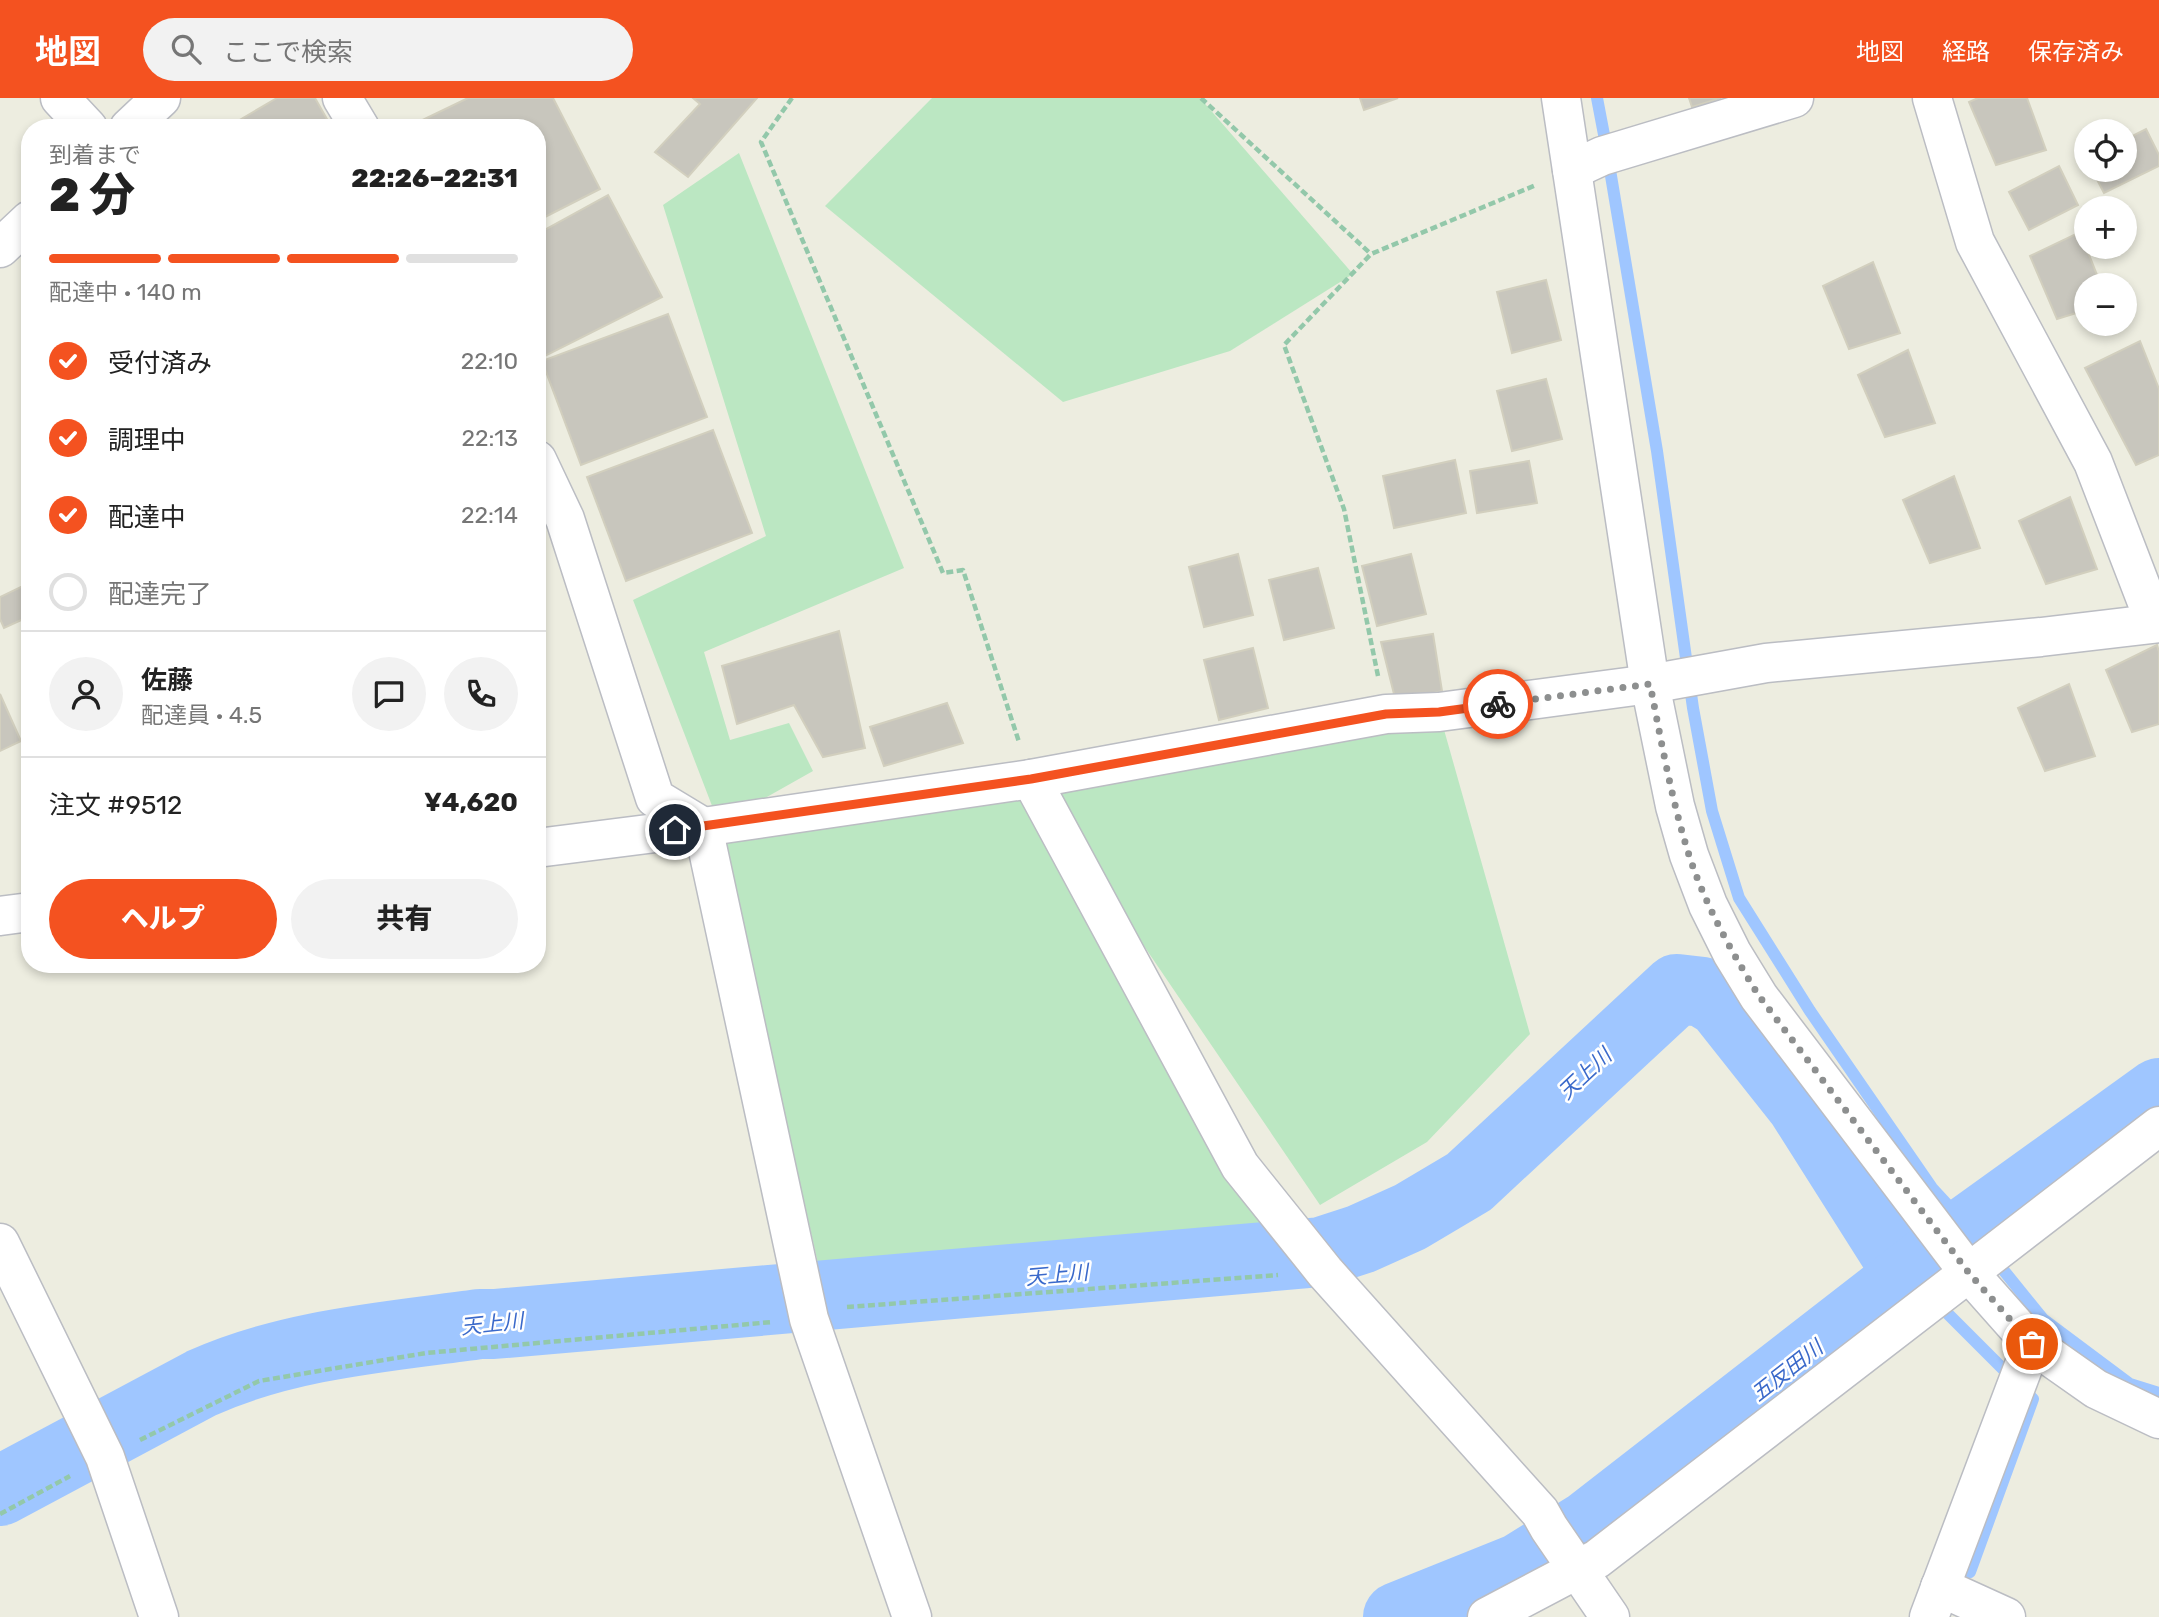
<!DOCTYPE html>
<html lang="ja">
<head>
<meta charset="utf-8">
<style>
	:root { --surface:#fff; --page:#f2f2f2; --text:#222; --muted:#767676; --line:#e0e0e0; --accent:#f45220 }
	body { margin:0; font-family:Rubik,"Noto Sans JP",sans-serif; background:var(--page); color:var(--text); height:100vh; display:flex; flex-direction:column; font-size:26px; white-space:nowrap }
	* { box-sizing:border-box; margin:0 }
	p { font-size:23px; color:var(--muted) }
	.icon { flex:none; width:38px; height:38px; fill:none; stroke:currentColor; stroke-width:2; stroke-linecap:round; stroke-linejoin:round }
	.map { position:relative; flex:1; overflow:hidden }
	.panel { position:absolute; left:21px; top:21px; width:525px; height:854px; display:flex; flex-direction:column; background:var(--surface); border-radius:28px; box-shadow:0 4px 10px #0003 }
	.panel>* { flex:none }
	.tools { position:absolute; left:2074px; top:21px; display:grid; gap:14px }
	.tools a { display:grid; place-items:center; width:63px; height:63px; border-radius:50%; background:var(--surface); box-shadow:0 4px 10px #0003; font-size:35px }
	.pin { position:absolute; display:grid; place-items:center; width:60px; height:60px; color:#fff; margin:-30px; border:4px solid #fff; border-radius:50%; box-shadow:0 2px 7px #0007 }
	.courier { position:absolute; display:grid; place-items:center; width:70px; height:70px; margin:-35px; border:5px solid #f45220; border-radius:50%; background:#fff; color:#222; box-shadow:0 2px 9px #0007 }
	.summary em { font-style:normal; font-weight:800 }
	.summary div { display:flex; flex-direction:column-reverse }
	.summary { display:flex; align-items:center; justify-content:space-between; height:119px; padding:0 28px }
	h1 { font-size:46px; font-weight:800; line-height:52px }
	.bar { display:grid; grid-template-columns:repeat(4,1fr); gap:10px 7px; align-content:center; height:84px; padding:0 28px }
	.bar i { height:9px; border-radius:5px; background:var(--line) }
	.bar .on { background:var(--accent) }
	.bar p { grid-column:span 4 }
	.line { display:flex; align-items:center; gap:18px; padding:0 28px; border-top:2px solid var(--line) }
	.line div { flex:1 }
	.round { display:grid; place-items:center; flex:none; width:74px; height:74px; border-radius:37px; background:var(--page) }
	ol { padding:0 28px; list-style:none }
	li { display:flex; align-items:center; gap:21px; height:77px }
	li p { margin-inline-start:auto }
	li .icon { padding:7px; border-radius:50%; background:var(--accent); color:#fff; stroke-width:4 }
	li:last-child { color:var(--muted) }
	li i { width:38px; height:38px; border:4px solid var(--line); border-radius:50% }
	.primary-button { display:flex; gap:14px; margin-top:auto; padding:14px 28px }
	.primary-button a { flex:1; height:80px; border-radius:42px; background:var(--accent); color:#fff; font-size:28px; font-weight:800; line-height:80px; text-align:center }
	.primary-button a+a { background:var(--page); color:var(--text) }
	header { display:flex; align-items:center; gap:42px; box-sizing:border-box; height:98px; padding:0 35px; background:var(--accent); color:#fff }
	header strong { font-size:33px }
	nav { display:flex; gap:38px; margin-inline-start:auto; font-size:24px }
	.search { width:490px; height:63px; background:var(--page); display:flex; align-items:center; gap:18px; box-sizing:border-box; padding:0 24px; border-radius:38px; color:var(--muted); font-size:26px }
	.map>svg:first-child { display:block }
	.green { fill:#bbe7c2 }
	.lines { fill:none; stroke-linecap:round; stroke-linejoin:round }
	.stream { stroke:#9fc6ff; stroke-width:12 }
	.river { stroke:#9fc6ff; stroke-width:70 }
	.building { fill:#c8c6bd; stroke:#d2cfbe; stroke-width:2 }
	.minor-casing { stroke:#bbbdc3; stroke-width:41 }
	.path { stroke:#93c8aa; stroke-width:4.5; stroke-dasharray:7 3.5; stroke-linecap:butt }
	.minor { stroke:#fff; stroke-width:38 }
	.done { stroke:#8d8f8f; stroke-width:7; stroke-dasharray:0 12.6 }
	.route { stroke:#f45220; stroke-width:9 }
	.labels { text-anchor:middle; stroke-width:5; stroke-linejoin:round; paint-order:stroke }
	.water-label { font-size:21px; font-style:italic; fill:#3a69ca; stroke:#fff }
</style>
</head>
<body>
<header>
<strong>地図</strong>
<div class="search"><svg class="icon" aria-label="search" viewBox="0 0 24 24"><circle cx="10" cy="10" r="6"/><path d="M15 15l6 6"/></svg>ここで検索</div>
<nav><a>地図</a><a>経路</a><a>保存済み</a></nav>
</header>
<div class="map">
<svg width="2159" height="1519" viewBox="0 0 2159 1519">
	<rect width="100%" height="100%" fill="#edede0"/>
	<!-- green -->
	<g class="green">
		<path d="M932,0H1200L1353,176L1230,253L1063,304L825,108Z"/>
		<path d="M739,55L904,470L704,554L730,642L789,625L813,673L721,725L1439,614L1530,936L1427,1044L1320,1107L1036,689L1273,1133L819,1170L719,726L633,502L766,438L663,107Z"/>
	</g>
	<g class="lines">
		<!-- stream -->
		<g class="stream">
			<path d="M1597,0L1605,42L1657,353L1693,610L1712,713L1739,800L1810,913L1932,1090L1970,1131L2043,1221L2130,1286L2159,1295"/>
			<path d="M1910,1178L2005,1273"/>
			<path d="M1970,1474L2033,1301L2030,1298"/>
		</g>
		<!-- river -->
		<g class="river">
			<path d="M0,1393L202,1285C289,1246 386,1239 480,1226H494L1321,1154L1361,1141L1410,1119L1469,1084L1677,891L1703,894L1721,905L1801,1006L1910,1178"/>
			<path d="M1398,1519L1520,1470L1589,1427L1970,1131L2159,995"/>
		</g>
	</g>
	<!-- building -->
	<g class="building">
		<path d="M277,0H315L332,30H226Z"/>
		<path d="M468,0H553L600,91L537,123V30H406Z"/>
		<path d="M693,0H757L688,79L655,54L700,6Z"/>
		<path d="M1360,0H1398L1364,12Z"/>
		<path d="M1689,0H1721L1692,9Z"/>
		<path d="M1978,0H2027L2046,52L1996,67L1969,4Z"/>
		<path d="M2146,31L2159,57V68L2104,95L2092,72H2124V42Z"/>
		<path d="M2059,68L2078,107L2029,132L2009,94Z"/>
		<path d="M608,97L662,199L537,262V136Z"/>
		<path d="M2080,134L2101,187H2086V212L2057,221L2030,158Z"/>
		<path d="M1873,164L1900,235L1849,251L1823,188Z"/>
		<path d="M1546,182L1561,242L1512,255L1497,194Z"/>
		<path d="M668,216L707,319L581,367L542,263Z"/>
		<path d="M2140,243L2159,291V357L2136,367L2085,270Z"/>
		<path d="M1908,252L1935,325L1885,339L1858,277Z"/>
		<path d="M1546,281L1562,341L1512,353L1497,293Z"/>
		<path d="M713,332L752,435L626,483L587,379Z"/>
		<path d="M1455,362L1466,415L1394,430L1383,378Z"/>
		<path d="M1529,363L1537,405L1477,415L1470,373Z"/>
		<path d="M1954,378L1980,450L1930,465L1903,402Z"/>
		<path d="M2070,399L2097,471L2046,486L2019,423Z"/>
		<path d="M1238,456L1253,517L1204,529L1189,469Z"/>
		<path d="M1411,456L1426,516L1377,528L1362,468Z"/>
		<path d="M1318,470L1334,530L1284,542L1269,482Z"/>
		<path d="M27,486L30,491V518L4,530L0,521V499Z"/>
		<path d="M839,533L865,650L823,659L794,607L737,626L722,568Z"/>
		<path d="M1433,536L1442,593L1396,604L1381,544Z"/>
		<path d="M2157,547L2159,554V626L2132,634L2106,572Z"/>
		<path d="M1253,550L1268,610L1219,622L1204,562Z"/>
		<path d="M2069,586L2095,658L2045,673L2018,610Z"/>
		<path d="M0,596L21,643L0,653Z"/>
		<path d="M947,605L963,645L884,668L870,629Z"/>
	</g>
	<g class="lines">
		<defs>
			<g id="minor">
				<path d="M60,0L88,30"/>
				<path d="M342,0L360,30"/>
				<path d="M1561,0L1650,586L1675,708L1689,757L1708,807L1732,855L1759,899L1969,1175L2032,1246L2096,1291L2159,1321"/>
				<path d="M1932,0L1975,144L2093,364L2155,525"/>
				<path d="M129,30L161,0"/>
				<path d="M1572,72L1602,58L1794,0"/>
				<path d="M0,150L30,122"/>
				<path d="M537,362L565,421L655,700L703,729L809,1221L912,1519"/>
				<path d="M1031,681L1240,1068L1325,1174L1540,1414L1549,1430L1610,1519"/>
				<path d="M537,750L703,729L1031,681L1386,616L1439,614L1650,586L1766,565L2041,539L2159,525"/>
				<path d="M0,818L30,814"/>
				<path d="M0,1145L105,1359L159,1519"/>
				<path d="M1940,1489L2006,1519"/>
				<path d="M1487,1519L1597,1461L2159,1028"/>
				<path d="M1929,1519L2032,1246"/>
			</g>
		</defs>
		<!-- minor casing -->
		<use href="#minor" class="minor-casing"/>
		<!-- path -->
		<g class="path">
			<path d="M792,0L761,44L943,475L963,472L1019,644"/>
			<path d="M1201,0L1371,156"/>
			<path d="M1378,578L1344,411L1284,247L1371,156L1536,87"/>
			<path d="M847,1209L1278,1177"/>
			<path d="M140,1342L259,1283L426,1255L772,1224"/>
			<path d="M0,1416L70,1378"/>
		</g>
		<!-- minor -->
		<use href="#minor" class="minor"/>
	</g>
	<g class="lines">
		<!-- done -->
		<path class="done" d="M1498,606L1650,586C1661,642 1671,699 1688,754C1704,805 1731,853 1759,898L1969,1175L2032,1246"/>
		<!-- route -->
		<path class="route" d="M675,732L1031,681L1386,616L1439,614L1498,606"/>
	</g>
	<g class="labels">
		<!-- water labels -->
		<g class="water-label">
			<text transform="translate(1585 976) rotate(-43)" y="7">天上川</text>
			<text transform="translate(1057 1177) rotate(-5)" y="7">天上川</text>
			<text transform="translate(492 1226) rotate(-6)" y="7">天上川</text>
			<text transform="translate(1787 1273) rotate(-38)" y="7">五反田川</text>
		</g>
	</g>
</svg>
<div class="tools">
<a><svg class="icon" aria-label="locate" viewBox="0 0 24 24"><circle cx="12" cy="12" r="6"/><path d="M12 2v4M12 18v4M2 12h4M18 12h4"/></svg></a>
<a>+</a>
<a>−</a>
</div>
<div class="pin" style="left:2032px;top:1246px;background:#ea580c"><svg class="icon" aria-label="bag" viewBox="0 0 24 24"><path d="M5 8h14l-1 12H6zM9 8a3 3 0 0 1 6 0"/></svg></div>
<div class="pin" style="left:675px;top:732px;background:#1f2937"><svg class="icon" aria-label="home" viewBox="0 0 24 24"><path d="M3 11l9-7 9 7M6 9v11h12V9"/></svg></div>
<div class="courier" style="left:1498px;top:606px"><svg class="icon" aria-label="bike" viewBox="0 0 24 24"><circle cx="6" cy="16" r="4"/><circle cx="18" cy="16" r="4"/><path d="M6 16l4-8h5l3 8M10 8l3 8H6M13 5h3"/></svg></div>
<section class="panel">
<div class="summary"><div><h1>2 分</h1><p>到着まで</p></div><em>22:26–22:31</em></div>
<div class="bar"><i class="on"></i><i class="on"></i><i class="on"></i><i></i><p>配達中 · 140 m</p></div>
<ol>
<li><svg class="icon" aria-label="check" viewBox="0 0 24 24"><path d="M5 12l5 5 9-10"/></svg>受付済み<p>22:10</p></li>
<li><svg class="icon" aria-label="check" viewBox="0 0 24 24"><path d="M5 12l5 5 9-10"/></svg>調理中<p>22:13</p></li>
<li><svg class="icon" aria-label="check" viewBox="0 0 24 24"><path d="M5 12l5 5 9-10"/></svg>配達中<p>22:14</p></li>
<li><i></i>配達完了</li>
</ol>
<div class="line" style="height:126px"><a class="round"><svg class="icon" aria-label="person" viewBox="0 0 24 24"><circle cx="12" cy="8" r="4"/><path d="M4 21q1-7 8-7t8 7"/></svg></a><div><b>佐藤</b><p>配達員 · 4.5</p></div><a class="round"><svg class="icon" aria-label="chat" viewBox="0 0 24 24"><path d="M4 5h16v11H9l-5 4z"/></svg></a><a class="round"><svg class="icon" aria-label="phone" viewBox="0 0 24 24"><path d="M5 4h4l2 5-3 2q2 4 5 5l2-3 5 2v4C11 20 4 13 5 4z"/></svg></a></div>
<div class="line" style="height:91px"><div>注文 #9512</div><b>¥4,620</b></div>
<div class="primary-button"><a>ヘルプ</a><a>共有</a></div>
</section>
</div>
</body>
</html>
